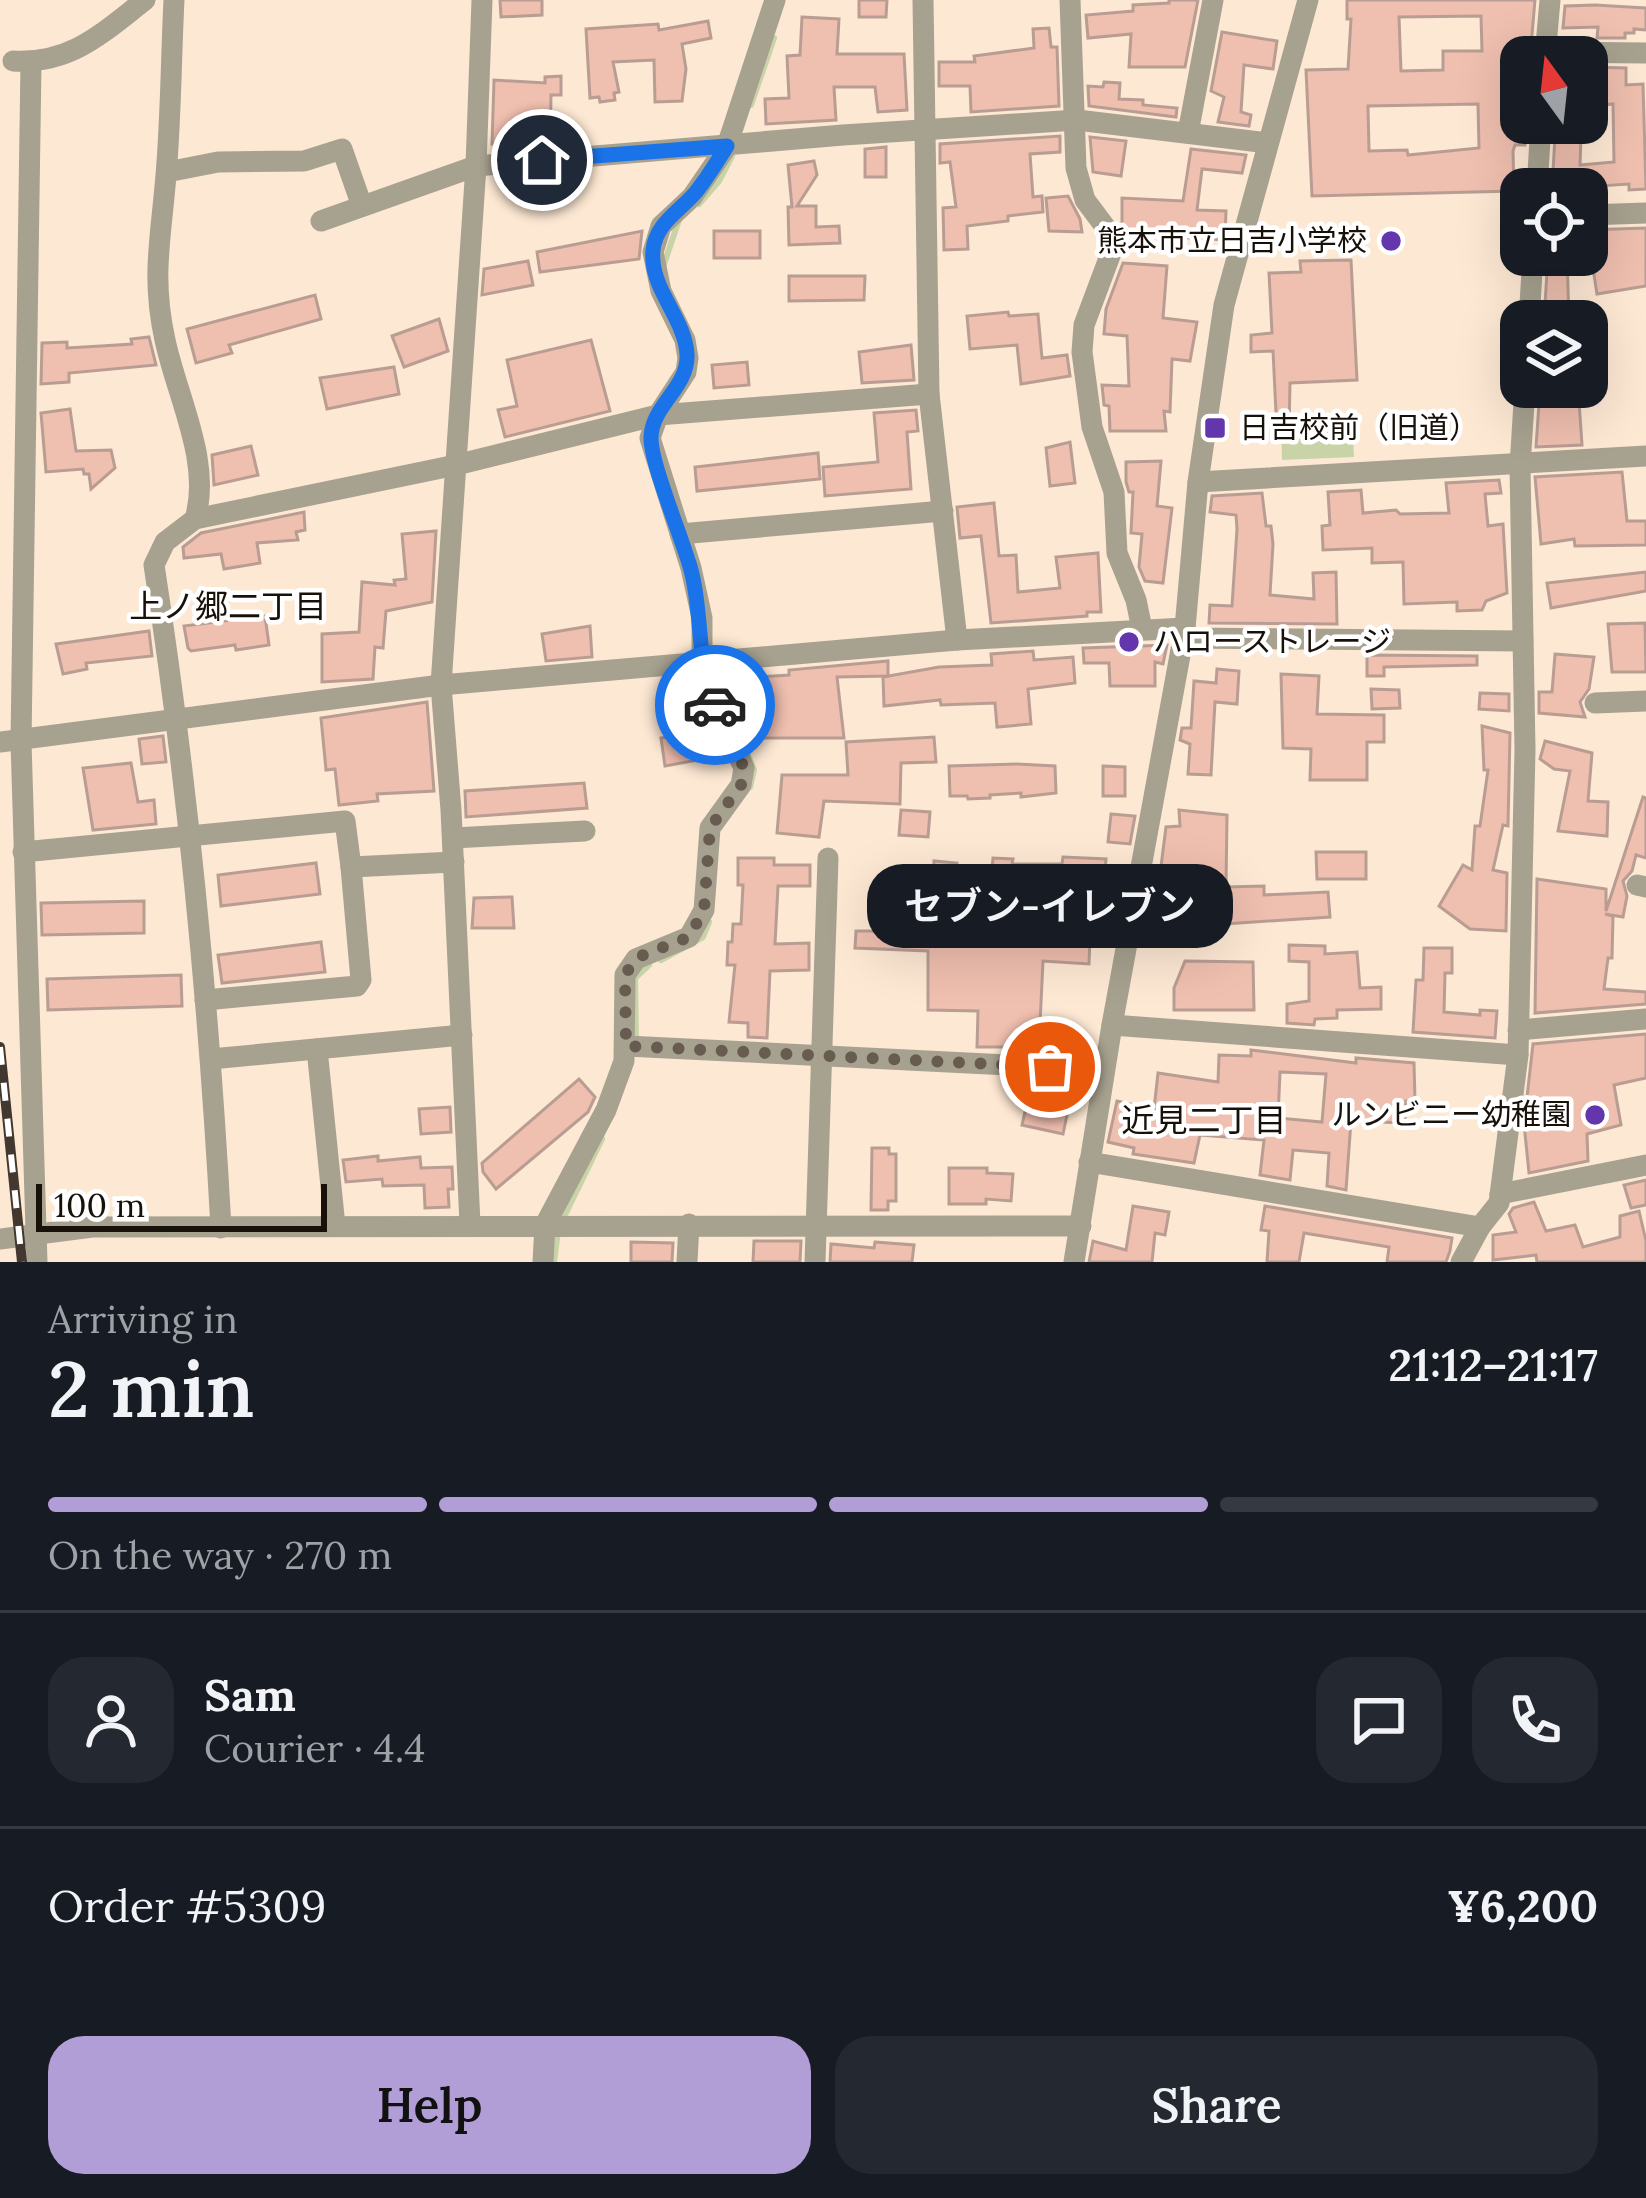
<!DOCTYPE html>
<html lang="en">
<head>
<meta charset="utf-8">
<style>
	:root { --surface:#171b24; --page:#242831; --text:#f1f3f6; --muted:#9ea1a6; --line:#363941; --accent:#b19ed6 }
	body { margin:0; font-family:Lora,"Noto Sans JP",serif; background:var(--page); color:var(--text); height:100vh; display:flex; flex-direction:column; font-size:45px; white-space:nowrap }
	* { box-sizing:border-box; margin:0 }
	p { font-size:39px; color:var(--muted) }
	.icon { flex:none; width:66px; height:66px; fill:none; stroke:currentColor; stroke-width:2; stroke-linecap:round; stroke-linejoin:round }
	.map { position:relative; height:1262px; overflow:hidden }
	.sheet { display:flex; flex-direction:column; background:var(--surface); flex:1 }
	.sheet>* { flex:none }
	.needle { width:78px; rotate:345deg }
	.buttons { position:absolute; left:1500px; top:36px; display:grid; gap:24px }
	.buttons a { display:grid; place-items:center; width:108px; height:108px; border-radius:24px; background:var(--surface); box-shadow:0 12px 48px #0002; font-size:60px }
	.scale { position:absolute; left:36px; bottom:30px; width:291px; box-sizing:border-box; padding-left:12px; border:6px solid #18110a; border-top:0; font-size:33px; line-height:42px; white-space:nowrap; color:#18110a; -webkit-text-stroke:9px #fff; paint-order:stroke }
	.pin { position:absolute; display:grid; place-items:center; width:102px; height:102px; color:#fff; margin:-51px; border:6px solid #fff; border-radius:50%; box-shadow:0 3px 12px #0007 }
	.courier { position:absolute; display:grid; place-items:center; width:120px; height:120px; margin:-60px; border:9px solid #1a73e8; border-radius:50%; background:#fff; color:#222; box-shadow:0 3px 15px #0007 }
	.bubble { position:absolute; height:84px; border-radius:36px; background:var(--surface); box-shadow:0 12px 48px #0002; font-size:39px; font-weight:600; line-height:84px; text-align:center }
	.overview em { font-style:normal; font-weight:600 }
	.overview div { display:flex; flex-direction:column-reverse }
	.overview { display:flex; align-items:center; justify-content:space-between; height:204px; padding:0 48px }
	h1 { font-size:78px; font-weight:600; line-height:90px }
	.bar { display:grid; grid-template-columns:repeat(4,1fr); gap:18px 12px; align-content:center; height:144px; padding:0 48px }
	.bar i { height:15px; border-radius:9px; background:var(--line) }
	.bar .on { background:var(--accent) }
	.bar p { grid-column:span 4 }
	.line { display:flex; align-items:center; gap:30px; padding:0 48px; border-top:3px solid var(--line) }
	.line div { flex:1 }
	.round { display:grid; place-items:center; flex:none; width:126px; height:126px; border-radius:36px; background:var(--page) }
	.button { display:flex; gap:24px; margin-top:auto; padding:24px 48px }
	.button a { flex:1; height:138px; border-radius:36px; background:var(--accent); color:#111; font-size:48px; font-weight:600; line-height:138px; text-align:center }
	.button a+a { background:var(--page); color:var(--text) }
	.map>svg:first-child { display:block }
	.water { fill:#c8d3a8 }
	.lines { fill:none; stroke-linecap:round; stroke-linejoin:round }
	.stream { stroke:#c8d3a8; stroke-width:6 }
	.building { fill:#efbfaf; stroke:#b99d93; stroke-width:3; fill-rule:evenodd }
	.minor { stroke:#a7a18f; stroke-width:21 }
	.rail-casing { stroke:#42382f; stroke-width:10 }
	.rail { stroke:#fff; stroke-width:6; stroke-dasharray:18; stroke-linecap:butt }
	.done { stroke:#685c50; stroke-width:12; stroke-dasharray:0 21.6 }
	.route { stroke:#1a73e8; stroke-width:15 }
	.poi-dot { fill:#6336ae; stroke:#fff; stroke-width:4.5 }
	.labels { text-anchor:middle; stroke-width:9; stroke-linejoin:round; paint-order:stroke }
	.poi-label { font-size:30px; fill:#18110a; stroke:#fff; text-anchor:end }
	.neighbourhood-label { font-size:33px; fill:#18110a; stroke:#fff }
</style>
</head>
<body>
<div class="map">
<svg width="1646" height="1262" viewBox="0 0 1646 1262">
	<rect width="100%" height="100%" fill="#fde8d3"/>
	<!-- water -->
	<path class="water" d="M1352,416L1354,457L1282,460L1281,418Z"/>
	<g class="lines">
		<!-- stream -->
		<g class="stream">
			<path d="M751,105L774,38"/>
			<path d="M699,204L719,181L732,156"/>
			<path d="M664,264L679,220"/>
			<path d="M739,733L754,770L750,787"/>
			<path d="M661,960L703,937L709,922"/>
			<path d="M636,1042L635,978L649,965"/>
			<path d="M563,1219L602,1139"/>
			<path d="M554,1262L558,1231"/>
		</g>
	</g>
	<!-- building -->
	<g class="building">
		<path d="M500,0H542V15L501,17Z"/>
		<path d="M859,0H887L886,17H859Z"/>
		<path d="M1169,0H1198L1185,67H1129L1131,34L1088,38L1086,15L1133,11V5L1169,3Z"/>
		<path d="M1347,0H1535L1531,46H1519V129H1526L1525,145H1515L1513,151L1514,191L1312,196L1306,70L1348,69L1351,19H1347ZM1481,16L1482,51H1443V70L1401,71L1399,17ZM1478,104L1479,148L1408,155L1407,150L1369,151L1368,106Z"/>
		<path d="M1595,5L1646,8V30L1634,29V33H1625V38H1597L1598,27L1563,28L1565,6Z"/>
		<path d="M802,17L839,19L837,54H904L907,110L878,112L875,87H834L836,120L766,124L765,99L789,98L787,56L800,55Z"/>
		<path d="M708,21L711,38L682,44L686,69L682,101L655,102L654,60L613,62L619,92L614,93L615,100L600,102L599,97L590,98L586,29L658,24L659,30Z"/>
		<path d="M1049,28L1051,47H1057L1059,106L971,112L970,86H939V62H975L974,56L1034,48L1033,29Z"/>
		<path d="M1222,32L1277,41L1273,69L1244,65L1241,112L1251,115L1249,126L1218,122L1224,97L1211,91Z"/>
		<path d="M1587,67L1626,68V85L1643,84L1646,189L1629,190V184L1552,189L1555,136L1581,137L1580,165L1614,162L1613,104L1602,105L1601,97L1587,99Z"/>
		<path d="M561,76V95H551L550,145L492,144L494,80L545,83V77Z"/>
		<path d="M1104,82L1120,83L1119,99L1143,100V105L1177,108L1176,117L1089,106L1088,86L1103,87Z"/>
		<path d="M1060,136V152L1030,154L1033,197L1042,196L1043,212L1008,216V221L967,226L968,249L944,250L943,208L956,207L950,162L940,163V144Z"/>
		<path d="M1090,137L1126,141L1121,176L1093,172Z"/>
		<path d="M886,147V177H865V149Z"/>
		<path d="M1191,149L1246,155L1242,173L1202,169L1197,210L1226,211L1225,240L1122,234V198L1183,201Z"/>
		<path d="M814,161L817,175L797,206H816V227L839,226L840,243L789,245L788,207H792L788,165Z"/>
		<path d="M1068,196L1080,219L1082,232L1049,231L1046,198Z"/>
		<path d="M1646,228V286L1597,294L1587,230Z"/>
		<path d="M642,231L639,259L540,272L537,252Z"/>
		<rect x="714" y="231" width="46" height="27"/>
		<path d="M1548,255H1567L1569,321H1544Z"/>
		<path d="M1351,260L1357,380L1290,383L1289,433H1277L1273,351L1251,352V335L1272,333L1269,273L1301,272L1300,261Z"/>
		<path d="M528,261L533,285L482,295L484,269Z"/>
		<path d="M1123,263L1167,266L1163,318L1197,322L1190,361L1172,359L1170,412L1164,411L1166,431H1110L1109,406L1104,405L1102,385L1129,386L1127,336L1104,334L1106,309Z"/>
		<path d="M789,276H865L864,300L789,301Z"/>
		<path d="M315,295L321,319L229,345L232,353L196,363L187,329Z"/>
		<path d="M1008,312L1009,316L1038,314L1042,358L1067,355L1070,376L1021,384L1017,345L970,349L967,316Z"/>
		<path d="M439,319L448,351L404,367L392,336Z"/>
		<path d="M149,337L156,365L69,373V382L41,384L42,343L67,342V348L101,346L132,344L131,339Z"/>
		<path d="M591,340L610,411L505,437L498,410L517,406L507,360Z"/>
		<path d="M911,345L914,380L862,383L859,352Z"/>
		<path d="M747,362L749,385L714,388L712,365Z"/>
		<path d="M394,367L399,394L327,409L320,378Z"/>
		<path d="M1579,401L1582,445L1536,447L1539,404Z"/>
		<path d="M70,409L76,451L111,450L115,468L91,489L89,474H84L83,469L46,472L41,413Z"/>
		<path d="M916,410L918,431L907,432L911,489L825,496L823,467L878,462L874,413Z"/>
		<path d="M1070,442L1075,483L1050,486L1046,448Z"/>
		<path d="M251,446L258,475L214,485L212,455Z"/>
		<path d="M818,453L820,479L697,491L695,467Z"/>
		<path d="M1161,461L1157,506L1172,508L1163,583L1145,581L1139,567L1142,534L1131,533L1133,492H1129L1126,482V462Z"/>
		<path d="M1622,472L1627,521H1646V545L1575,546L1574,539L1541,544L1535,477Z"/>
		<path d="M1499,480L1501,493L1485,494L1488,526L1503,524L1507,593L1486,601L1482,610L1457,611V602L1404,604L1403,562L1372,563V548L1323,550L1322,526L1330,525L1328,492L1361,490L1363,513L1396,510L1400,514L1449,513L1446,483Z"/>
		<path d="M1262,493L1266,526H1271L1273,544L1270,595L1314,599L1313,573L1336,572L1337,624L1209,623L1210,605L1232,606L1237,529L1236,515L1210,512L1212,496Z"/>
		<path d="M994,503L999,556L1016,555L1018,592L1060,588L1056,557L1098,553L1101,612H1087V616L991,623L981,536L960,538L957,507Z"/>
		<path d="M304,512L305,530L296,532L298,540L257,543L260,563L224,569L221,554L184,558L183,547L201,533Z"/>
		<path d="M436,531L432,602L386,611L383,648L375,647L373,679L322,682V634L359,632L362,582L395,585L394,580L406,579L402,534Z"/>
		<path d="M1646,572V591L1551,608L1547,583Z"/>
		<path d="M265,616L269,645L236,650L235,645L191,651L188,648L184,626Z"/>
		<path d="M1645,623L1646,672H1612L1608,624Z"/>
		<path d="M590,626L592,657L546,661L542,634Z"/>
		<path d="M149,631L152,656L86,663L87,669L63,674L56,644Z"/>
		<path d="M1167,645L1163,664L1155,662V686H1110L1109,663H1084L1083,648Z"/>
		<path d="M1033,651L1034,660L1073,657L1075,683L1028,689L1031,724L997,727L995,703L941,705L940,700L884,706L883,677L939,667L992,665L991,654Z"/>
		<path d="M1555,654L1594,657L1589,689L1580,702L1585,717L1539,713V692H1552Z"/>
		<path d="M1367,655L1477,656V665L1384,667V676H1367Z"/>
		<path d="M888,661V676L837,677L844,738H764L759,677L789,675V670Z"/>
		<path d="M1217,669L1239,671L1237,704L1215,702L1211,775L1188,774L1190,744L1180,740L1182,728H1191L1194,681L1216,683Z"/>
		<path d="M1281,674L1319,676L1317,714L1384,715V742H1367V780H1310L1311,749L1283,748Z"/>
		<path d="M1371,689L1399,690L1400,708L1372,709Z"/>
		<path d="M1480,693L1509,694V711L1479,709Z"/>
		<path d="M427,702L434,791L377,794L378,801L339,805L335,769L326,770L321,718Z"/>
		<path d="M1482,726L1510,733L1508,826L1503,825L1493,870L1507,873L1506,931L1470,929L1439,906L1463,865L1472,870L1475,826H1480L1488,770H1484Z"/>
		<path d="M710,730L719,756L665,766L661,738Z"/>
		<path d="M163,736L166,762L142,764L139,739Z"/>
		<path d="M934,737L936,762L901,763L900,804L824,801L819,837L777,833L782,775H848L846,742Z"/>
		<path d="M1545,741L1592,753L1588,801L1608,802L1607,836L1558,831L1570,771L1554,769L1540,759Z"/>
		<path d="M131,763L138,802L154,800L156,824L93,830L83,768Z"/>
		<path d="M1017,764L1055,766L1056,793L1021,797V793L990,795V798L968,799L967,796H950L949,766Z"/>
		<path d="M1103,766L1125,767V796H1103Z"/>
		<path d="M584,783L587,808L466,817L465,791Z"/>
		<path d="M1643,797L1646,798V858L1636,855L1632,871L1623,881L1627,896L1623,917L1605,914L1613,916L1612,958H1608L1604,989L1646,992V1004L1535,1013L1537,879L1606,889V911Z"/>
		<path d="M901,810L930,812L928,837L899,835Z"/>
		<path d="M1179,810L1227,815L1226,887L1264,886V895L1328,892L1330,917L1224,924L1155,914L1166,827L1180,826Z"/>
		<path d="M1111,814L1135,816L1130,844L1108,842Z"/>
		<path d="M1316,852H1366V879H1317Z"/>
		<path d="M1063,857L1106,859L1104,882H1121L1120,899H1113V911L1091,910L1089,964L1043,961L1040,1024L1068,1027L1064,1080L1073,1086L1063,1134L1022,1125L1032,1081H1056L1063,1074L1064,1061L1059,1055L1020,1051V1047H977L978,1011L928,1010V951L855,948L856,931H932L934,861L957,863L952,933L1050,935L1051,915H1056L1057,882L991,881L993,858L1013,859L1012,864H1062Z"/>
		<path d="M738,858H774V865H810V886H778L775,944L809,943V970L770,971L767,1038L748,1037V1023L729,1022L735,965H727L728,942H732L733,924H741L743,885H738Z"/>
		<path d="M316,863L320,894L221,906L218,875Z"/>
		<path d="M512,897L514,928H472L474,898Z"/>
		<path d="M144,901V933L42,935L41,903Z"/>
		<path d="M321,942L325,972L222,983L218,955Z"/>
		<path d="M1289,945L1325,946V954L1357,952L1360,988L1381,987V1009L1337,1010V1018L1315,1019L1314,1025L1287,1023V1004L1309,1001V962L1289,961Z"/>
		<path d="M1424,948H1452V973H1445L1444,1012L1480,1015V1010L1497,1011L1495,1038L1413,1032L1416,980H1423Z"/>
		<path d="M1185,961L1253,962L1254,1010H1174V988Z"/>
		<path d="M181,975L182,1006L48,1010L47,979Z"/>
		<path d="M1646,1034V1078L1614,1085L1621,1125L1587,1134L1588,1161L1529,1173L1524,1124L1533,1044Z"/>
		<path d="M1251,1050L1356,1063V1058L1414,1063L1415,1101H1406L1405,1123L1351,1121L1346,1190L1327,1186L1329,1153L1293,1150L1290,1180L1260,1175L1264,1140L1200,1135L1194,1163L1133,1154L1134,1148L1108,1142L1117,1101L1154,1109L1158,1073L1218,1082L1219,1055L1251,1056ZM1280,1072L1326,1074L1322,1122L1278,1118Z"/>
		<path d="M579,1079L595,1097L588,1112L496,1189L483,1172L482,1163Z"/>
		<path d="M450,1107L451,1132L421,1134L419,1109Z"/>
		<path d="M872,1148H889V1154H896V1201H888V1210H871Z"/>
		<path d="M378,1156V1161L420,1157L421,1168L452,1167L453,1189H448L449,1207L425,1208L424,1185L383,1186L382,1179L346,1182L343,1160Z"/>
		<path d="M949,1168H987V1173L1013,1174L1011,1201L986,1199V1204H949Z"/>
		<path d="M1646,1180V1205L1631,1208L1624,1185Z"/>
		<path d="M1534,1202L1546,1231L1575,1225L1583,1247L1620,1237V1216L1639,1211L1646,1241V1262H1537L1536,1255L1493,1260V1235L1516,1232L1509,1214L1513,1208Z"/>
		<path d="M1133,1206L1169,1212L1165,1235L1155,1233L1152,1262H1089L1093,1241L1126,1250Z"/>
		<path d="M1265,1206L1452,1238L1450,1251L1446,1262H1387L1389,1247L1304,1233L1299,1262H1267L1269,1231L1261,1230Z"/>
		<path d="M754,1241H801L800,1262H753Z"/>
		<path d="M631,1242L673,1243L672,1262H631Z"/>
		<path d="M875,1242L914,1245L912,1262H830L831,1244L874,1248Z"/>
	</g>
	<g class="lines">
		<!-- minor -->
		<g class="minor">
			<path d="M174,0C171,58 171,117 166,175C161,238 151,277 165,340C177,397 212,462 195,519"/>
			<path d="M923,0L929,394L957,640"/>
			<path d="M1070,0L1076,168L1085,200L1106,228L1111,253L1084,325L1082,352L1092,427L1114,492L1117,553L1136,600L1142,629"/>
			<path d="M1545,52L1646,53"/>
			<path d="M1545,57L1550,0"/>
			<path d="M13,61C71,64 101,34 145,0"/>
			<path d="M31,62L21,742L37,1262"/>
			<path d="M1188,133L1213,0"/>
			<path d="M167,172L218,162L304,161L342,149L362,206"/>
			<path d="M1537,189L1541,123"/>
			<path d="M1587,215L1646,213"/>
			<path d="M321,221L476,166L843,135L1077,120L1268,143"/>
			<path d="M1529,321L1533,255"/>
			<path d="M1198,482L1646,456"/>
			<path d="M680,534L943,511"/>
			<path d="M1183,638L1523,641"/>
			<path d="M1595,703L1646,701"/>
			<path d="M0,742L441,685L957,640L1185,628"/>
			<path d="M453,838L585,831"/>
			<path d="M23,852L345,821L351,867"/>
			<path d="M1637,885L1646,887"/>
			<path d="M205,1000L357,986L361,980L351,867L454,862"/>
			<path d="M1112,1025L1518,1055"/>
			<path d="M1518,1030L1646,1019"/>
			<path d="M626,1046L1050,1067"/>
			<path d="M317,1049L335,1226"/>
			<path d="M211,1059L462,1035"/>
			<path d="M1089,1162L1480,1227"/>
			<path d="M1500,1194L1646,1165"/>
			<path d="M470,1224L451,810L441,685L476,166L482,0"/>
			<path d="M221,1228C209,1006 188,785 154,565L165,542L195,519L456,465L658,415L929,394"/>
			<path d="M0,1239L92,1227L1081,1226"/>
			<path d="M543,1262L545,1225L606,1110L624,1061L625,975L636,959L689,937L704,910L710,828L741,785L744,768L712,699L702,662V618L691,568L650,438L658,415L686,372L688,358L685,340L661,291L653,252L661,226L692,197L727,146L775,0"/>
			<path d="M687,1262L689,1224"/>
			<path d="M815,1262L828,858"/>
			<path d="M1074,1262L1112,1025L1185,628L1198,482L1224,305L1308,0"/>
			<path d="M1461,1262L1480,1227L1499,1203L1518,1055L1525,750L1520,466L1525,387"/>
		</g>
		<defs>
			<path id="rail" d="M0,1047L22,1262"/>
		</defs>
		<!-- rail casing -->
		<use href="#rail" class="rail-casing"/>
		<!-- rail -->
		<use href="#rail" class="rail"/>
	</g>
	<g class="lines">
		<!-- done -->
		<path class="done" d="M715,705L744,768L741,785L710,828L704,910L689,937L636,958L625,975L626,1046L1050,1067"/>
		<!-- route -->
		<path class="route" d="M542,160L727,146C717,162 708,177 696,192C680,211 656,223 653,250C649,288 685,318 687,354C689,387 652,405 651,437C650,462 683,540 691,570C703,614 696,663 715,705"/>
	</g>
	<!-- markers -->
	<g class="poi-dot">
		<circle cx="1391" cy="241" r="12"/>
		<rect x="1203" y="416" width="24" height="24" rx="6"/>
		<circle cx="1129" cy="642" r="12"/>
		<circle cx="1595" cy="1115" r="12"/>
	</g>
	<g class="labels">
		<!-- poi labels -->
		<g class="poi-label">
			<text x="1367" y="251">熊本市立日吉小学校</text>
			<text x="1239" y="438" text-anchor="start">日吉校前（旧道）</text>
			<text x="1153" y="652" text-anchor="start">ハローストレージ</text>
			<text x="1571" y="1125">ルンビニー幼稚園</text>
		</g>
		<!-- neighbourhood labels -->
		<g class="neighbourhood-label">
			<text x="228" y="618">上ノ郷二丁目</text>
			<text x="1204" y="1132">近見二丁目</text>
		</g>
	</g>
</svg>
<div class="buttons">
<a><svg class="needle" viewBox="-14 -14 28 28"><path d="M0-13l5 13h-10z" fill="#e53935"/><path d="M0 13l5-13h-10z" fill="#9ea1a6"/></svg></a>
<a><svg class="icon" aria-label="locate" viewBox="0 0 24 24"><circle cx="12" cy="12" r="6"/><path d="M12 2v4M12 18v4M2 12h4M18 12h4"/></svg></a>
<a><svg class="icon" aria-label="layers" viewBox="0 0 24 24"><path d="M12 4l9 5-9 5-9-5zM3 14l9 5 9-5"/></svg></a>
</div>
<div class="scale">100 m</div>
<div class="pin" style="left:1050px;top:1067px;background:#ea580c"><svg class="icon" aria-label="bag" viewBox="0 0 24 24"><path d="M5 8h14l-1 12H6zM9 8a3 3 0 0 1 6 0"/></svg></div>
<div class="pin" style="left:542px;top:160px;background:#1f2937"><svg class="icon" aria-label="home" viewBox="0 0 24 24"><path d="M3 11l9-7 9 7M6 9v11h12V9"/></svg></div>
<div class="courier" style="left:715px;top:705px"><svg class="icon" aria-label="car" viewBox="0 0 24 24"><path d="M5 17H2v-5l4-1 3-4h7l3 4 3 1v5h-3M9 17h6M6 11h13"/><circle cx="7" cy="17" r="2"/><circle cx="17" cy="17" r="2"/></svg></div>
<div class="bubble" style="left:867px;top:864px;width:366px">セブン-イレブン</div>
</div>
<section class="sheet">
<div class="overview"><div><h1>2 min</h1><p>Arriving in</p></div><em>21:12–21:17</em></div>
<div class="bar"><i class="on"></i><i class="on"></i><i class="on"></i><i></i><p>On the way · 270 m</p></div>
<div class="line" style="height:216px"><a class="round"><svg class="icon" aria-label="person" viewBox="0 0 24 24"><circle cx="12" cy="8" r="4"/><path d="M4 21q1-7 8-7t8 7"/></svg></a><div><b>Sam</b><p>Courier · 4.4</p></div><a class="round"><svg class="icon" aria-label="chat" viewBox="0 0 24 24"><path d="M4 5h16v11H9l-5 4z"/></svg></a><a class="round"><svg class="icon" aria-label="phone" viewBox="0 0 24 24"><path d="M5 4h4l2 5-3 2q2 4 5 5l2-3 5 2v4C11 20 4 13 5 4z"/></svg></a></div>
<div class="line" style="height:156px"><div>Order #5309</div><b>¥6,200</b></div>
<div class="button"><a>Help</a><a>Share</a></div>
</section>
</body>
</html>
